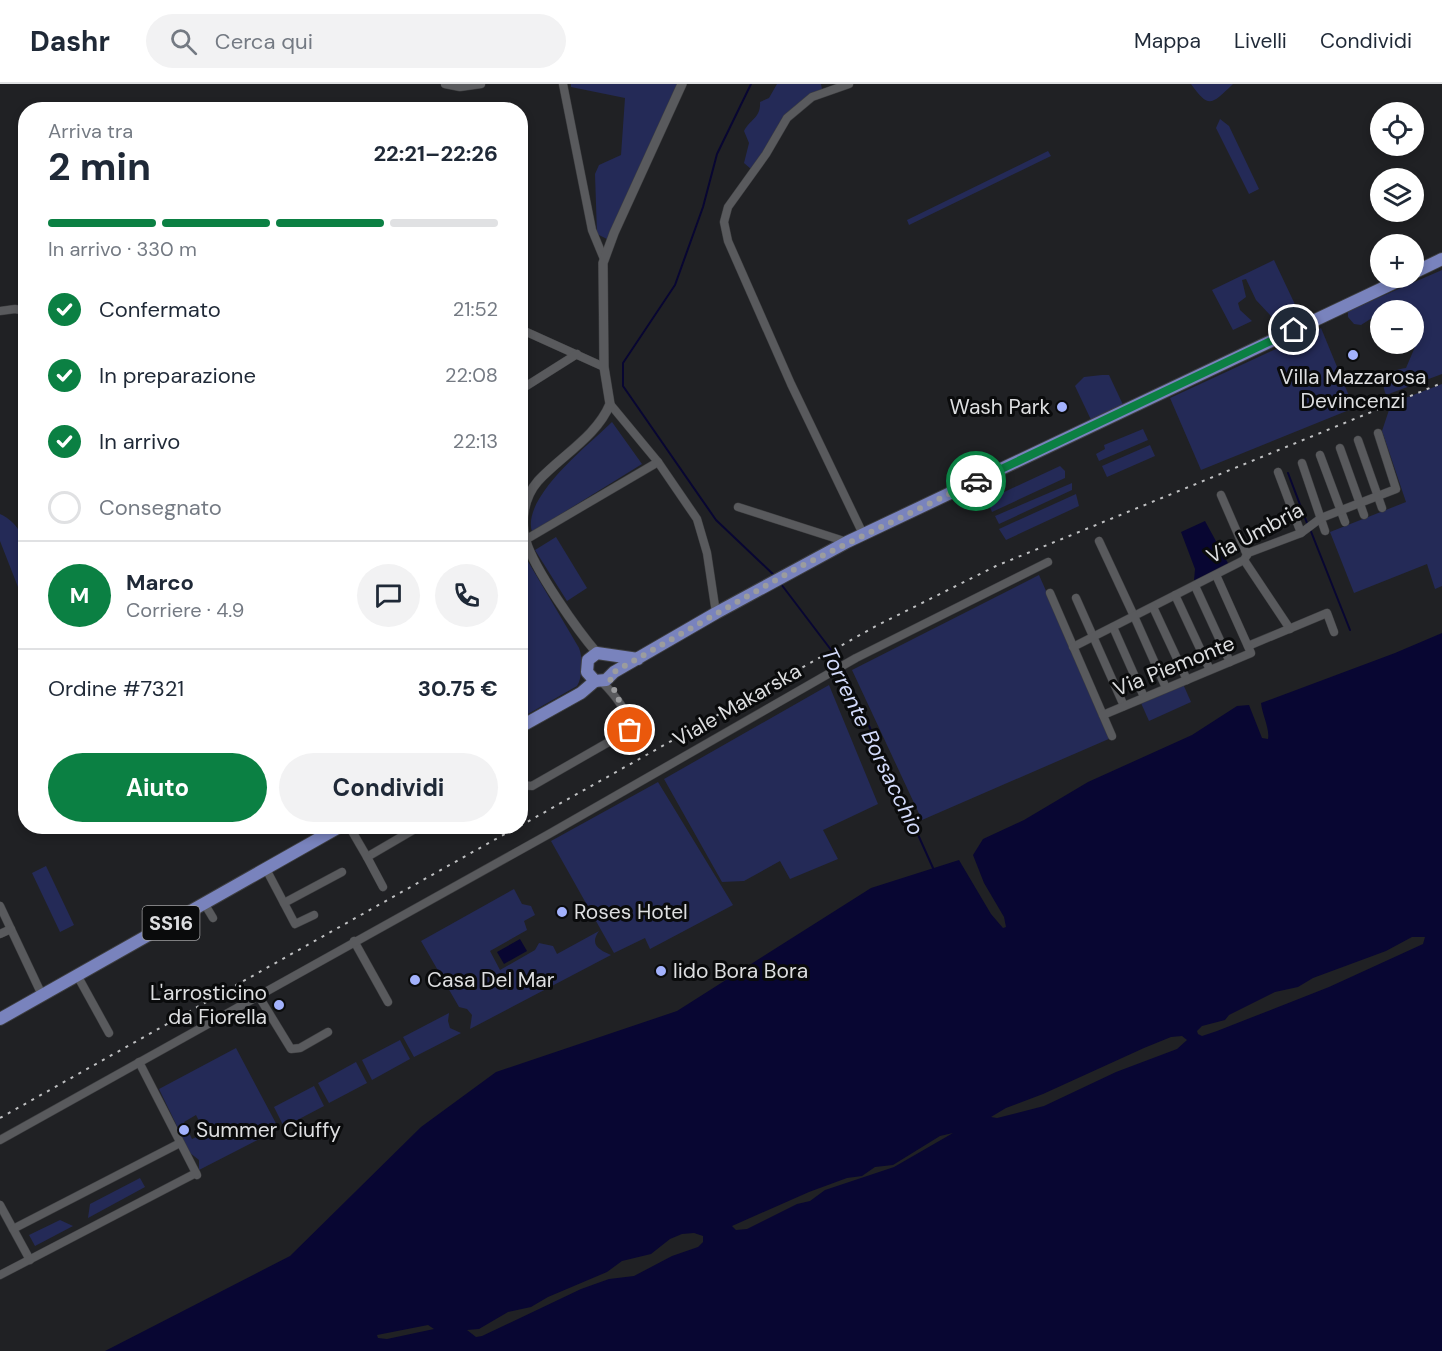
<!DOCTYPE html>
<html lang="it">
<head>
<meta charset="utf-8">
<style>
	:root { --surface:#fff; --page:#f2f2f3; --text:#1f2937; --muted:#747a83; --line:#e0e1e3; --accent:#0b8043 }
	body { margin:0; font-family:"DM Sans",sans-serif; background:var(--page); color:var(--text); height:100vh; display:flex; flex-direction:column; font-size:22px; white-space:nowrap }
	* { box-sizing:border-box; margin:0 }
	p { font-size:20px; color:var(--muted) }
	.icon { flex:none; width:33px; height:33px; fill:none; stroke:currentColor; stroke-width:2; stroke-linecap:round; stroke-linejoin:round }
	.map { position:relative; flex:1; overflow:hidden }
	.panel { position:absolute; left:18px; top:18px; width:510px; height:732px; display:flex; flex-direction:column; background:var(--surface); border-radius:24px; box-shadow:0 3px 9px #0003 }
	.panel>* { flex:none }
	.controls { position:absolute; left:1370px; top:18px; display:grid; gap:12px }
	.controls a { display:grid; place-items:center; width:54px; height:54px; border-radius:50%; background:var(--surface); box-shadow:0 3px 9px #0003; font-size:30px }
	.pin { position:absolute; display:grid; place-items:center; width:51px; height:51px; color:#fff; margin:-26px; border:3px solid #fff; border-radius:50%; box-shadow:0 2px 6px #0007 }
	.courier { position:absolute; display:grid; place-items:center; width:60px; height:60px; margin:-30px; border:4px solid #0b8043; border-radius:50%; background:#fff; color:#222; box-shadow:0 2px 8px #0007 }
	.overview em { font-style:normal; font-weight:700 }
	.overview div { display:flex; flex-direction:column-reverse }
	.overview { display:flex; align-items:center; justify-content:space-between; height:102px; padding:0 30px }
	h1 { font-size:39px; font-weight:700; line-height:45px }
	.bar { display:grid; grid-template-columns:repeat(4,1fr); gap:9px 6px; align-content:center; height:72px; padding:0 30px }
	.bar i { height:8px; border-radius:4px; background:var(--line) }
	.bar .selected { background:var(--accent) }
	.bar p { grid-column:span 4 }
	.line { display:flex; align-items:center; gap:15px; padding:0 30px; border-top:2px solid var(--line) }
	.line div { flex:1 }
	.round { display:grid; place-items:center; flex:none; width:63px; height:63px; border-radius:32px; background:var(--page) }
	ol { padding:0 30px; list-style:none }
	li { display:flex; align-items:center; gap:18px; height:66px }
	li p { margin-inline-start:auto }
	li .icon { padding:6px; border-radius:50%; background:var(--accent); color:#fff; stroke-width:4 }
	li:last-child { color:var(--muted) }
	li i { width:33px; height:33px; border:3px solid var(--line); border-radius:50% }
	.action { display:flex; gap:12px; margin-top:auto; padding:12px 30px }
	.action a { flex:1; height:69px; border-radius:36px; background:var(--accent); color:#fff; font-size:24px; font-weight:700; line-height:69px; text-align:center }
	.action a+a { background:var(--page); color:var(--text) }
	header { display:flex; align-items:center; gap:36px; box-sizing:border-box; height:84px; padding:0 30px; background:var(--surface); border-bottom:2px solid var(--line) }
	header strong { font-size:28px }
	nav { display:flex; gap:33px; margin-inline-start:auto; font-size:21px }
	.search { width:420px; height:54px; background:var(--page); display:flex; align-items:center; gap:15px; box-sizing:border-box; padding:0 21px; border-radius:33px; color:var(--muted); font-size:22px }
	.map>svg:first-child { display:block }
	.green { fill:#242a57; fill-rule:evenodd }
	.water { fill:#080632 }
	.pier { fill:#202124 }
	.lines { fill:none; stroke-linecap:round; stroke-linejoin:round }
	.stream { stroke:#080632; stroke-width:2 }
	.minor-casing { stroke:#3d3e40; stroke-width:9 }
	.tertiary-casing { stroke:#3d3e40; stroke-width:10 }
	.primary-casing { stroke:#3d3e40; stroke-width:14 }
	.minor { stroke:#595a5d; stroke-width:8 }
	.tertiary { stroke:#595a5d; stroke-width:9 }
	.primary { stroke:#7983bd; stroke-width:12 }
	.rail { stroke:#bfc0c2; stroke-width:2; stroke-dasharray:3 6; stroke-linecap:butt }
	.done { stroke:#9b9c9e; stroke-width:6; stroke-dasharray:0 10.8 }
	.route { stroke:#0b8043; stroke-width:8 }
	.poi-dot { fill:#a3b2fd; stroke:#0a0b0c; stroke-width:2 }
	.labels { text-anchor:middle; stroke-width:6; stroke-linejoin:round; paint-order:stroke }
	.shield { fill:#0a0b0c; stroke:#9e9fa0; stroke-width:1.5 }
	.shield-label { font-size:20px; font-weight:bold; fill:#dddee0 }
	.poi-label { font-size:21px; fill:#dddee0; stroke:#0a0b0c; text-anchor:start }
	.street-label { font-size:21px; fill:#dddee0; stroke:#0a0b0c }
	.water-label { font-size:22px; font-style:italic; fill:#d2dafa; stroke:#0a0b0c }
</style>
</head>
<body>
<header>
<strong>Dashr</strong>
<div class="search"><svg class="icon" aria-label="search" viewBox="0 0 24 24"><circle cx="10" cy="10" r="6"/><path d="M15 15l6 6"/></svg>Cerca qui</div>
<nav><a>Mappa</a><a>Livelli</a><a>Condividi</a></nav>
</header>
<div class="map">
<svg width="1442" height="1267" viewBox="0 0 1442 1267">
	<rect width="100%" height="100%" fill="#202124"/>
	<!-- green -->
	<g class="green">
		<path d="M571,0H678L607,155L597,150L595,90L599,81L621,71L625,14L571,3Z"/>
		<path d="M777,0H821L822,5L806,14L751,85L744,79L749,59L744,47C750,35 761,34 760,18L769,14Z"/>
		<path d="M1191,0H1233C1211,21 1209,25 1191,0Z"/>
		<path d="M1220,35L1229,42L1259,105L1249,110L1216,44Z"/>
		<path d="M1048,67L1051,72L909,141L907,136Z"/>
		<path d="M1274,176L1300,231L1275,241L1270,231L1256,216L1246,195L1242,196L1246,213L1238,219L1240,226L1252,237L1233,246L1212,206Z"/>
		<path d="M1442,186V290L1386,311C1379,292 1388,287 1406,284L1420,251L1417,243H1413V226H1402V224L1394,220L1361,241L1354,240L1348,233V227Z"/>
		<path d="M1321,244L1354,324L1201,386L1170,314Z"/>
		<path d="M1102,291H1109L1125,325L1093,340L1075,302L1084,293Z"/>
		<path d="M1442,300V502L1435,505L1427,480L1354,509L1330,448L1406,418L1382,347L1389,326L1387,321Z"/>
		<path d="M612,338L642,380L532,448C521,413 590,360 612,338Z"/>
		<path d="M1143,345L1148,356L1099,377L1096,370L1105,365L1104,361Z"/>
		<path d="M1150,361L1155,372L1107,393L1102,382Z"/>
		<path d="M1060,382L1065,387V394L992,428L987,416Z"/>
		<path d="M1072,399V406L999,440L995,432Z"/>
		<path d="M1076,410L1079,422L1006,456L999,445Z"/>
		<path d="M0,430C35,446 26,488 25,521L0,457Z"/>
		<path d="M556,453L587,504L567,517L535,466Z"/>
		<path d="M526,474L579,564C583,574 583,592 577,602L521,634L520,476Z"/>
		<path d="M1039,491L1111,654L922,736L852,586Z"/>
		<path d="M1183,600L1191,618L1149,637L1141,619Z"/>
		<path d="M829,601L878,720L823,746L838,775L790,795L780,777L744,797L722,798L664,695Z"/>
		<path d="M658,698L733,821L650,865L645,854L614,869L551,757Z"/>
		<path d="M46,782L74,841L60,848L32,789Z"/>
		<path d="M514,805L522,820L531,822L535,831L524,837L527,846L490,867L500,886L535,866L539,859L553,862L557,870L599,847C588,862 602,867 611,871L470,945L472,931L467,925L459,923L421,857Z"/>
		<path d="M449,929L448,937L450,944L461,949L414,973L403,953Z"/>
		<path d="M400,956L410,975L372,996L362,976Z"/>
		<path d="M236,964L279,1045L199,1086V1076L190,1069L159,1005ZM196,1031L205,1049L192,1055L184,1038Z"/>
		<path d="M356,978L367,999L329,1019L318,999Z"/>
		<path d="M314,1002L324,1022L284,1043L274,1023Z"/>
		<path d="M140,1094L145,1103L88,1134L90,1120Z"/>
		<path d="M60,1136L73,1142L35,1162L29,1151Z"/>
	</g>
	<!-- water -->
	<g class="water">
		<path d="M1205,437L1229,481L1194,497L1195,485L1181,448Z"/>
		<path d="M1442,549V1267H105L290,1172L421,1043L496,988L677,927L871,804L959,776L991,830L1003,844L1006,843L1004,833L984,799L973,771L983,755L1024,736L1088,698L1192,651L1237,622L1249,621L1262,654L1268,655C1270,645 1262,630 1261,619L1395,569Z"/>
		<path d="M520,855L527,867L504,880L497,868Z"/>
	</g>
	<!-- pier -->
	<g class="pier">
		<path d="M1412,853H1425L1423,860L1329,903L1217,947L1202,952L1198,950L1197,947L1202,942L1225,936L1229,931L1275,908L1298,903L1313,894L1386,867Z"/>
		<path d="M1182,952L1187,956L1177,965L1116,988L1044,1022L997,1034L991,1033L1006,1024L1043,1010L1144,964L1171,953Z"/>
		<path d="M953,1049L894,1083L825,1106L810,1117L797,1120L747,1145L736,1146L732,1142L809,1108L847,1094L862,1092L875,1083L893,1081L940,1052Z"/>
		<path d="M694,1149L703,1152V1158L698,1163L672,1172L634,1192L609,1195L581,1205L482,1252L476,1253L467,1246L479,1245L508,1228L531,1223L548,1213L607,1188L622,1177L651,1170L670,1155L682,1150Z"/>
		<path d="M428,1241L434,1245L387,1255L378,1254L377,1251Z"/>
	</g>
	<g class="lines">
		<!-- stream -->
		<g class="stream">
			<path d="M751,0L717,70L703,123L675,201L623,279V302L716,436L776,493"/>
			<path d="M1288,389L1307,439"/>
			<path d="M1310,445L1350,546"/>
			<path d="M781,500L841,579"/>
			<path d="M843,584L933,784"/>
		</g>
		<defs>
			<g id="minor">
				<path d="M445,0L460,3L481,0"/>
				<path d="M563,0L592,146L604,175"/>
				<path d="M849,0L812,13L787,34L766,70L728,123L724,138L728,157L791,300L863,450"/>
				<path d="M0,227L15,225L26,227"/>
				<path d="M520,245L604,283"/>
				<path d="M520,306L577,270"/>
				<path d="M610,320L658,378L697,435L707,469L716,529"/>
				<path d="M1358,356L1382,424"/>
				<path d="M1340,364L1364,431"/>
				<path d="M1320,371L1345,438"/>
				<path d="M1302,379L1325,447"/>
				<path d="M1278,388L1301,449"/>
				<path d="M1221,411L1247,471"/>
				<path d="M738,423L847,458"/>
				<path d="M1099,457L1134,532L1244,476L1248,469L1301,449L1321,434L1396,405L1378,349"/>
				<path d="M520,459L658,378"/>
				<path d="M1244,476L1290,545"/>
				<path d="M1195,502L1230,578"/>
				<path d="M1050,509L1112,652"/>
				<path d="M1175,511L1210,586"/>
				<path d="M1076,514L1124,622"/>
				<path d="M1153,523L1187,596"/>
				<path d="M1113,543L1144,613"/>
				<path d="M1248,562L1327,529L1334,548"/>
				<path d="M1073,563L1134,532L1166,604"/>
				<path d="M1103,631L1251,569L1216,491"/>
				<path d="M520,701L532,702L628,647L631,642C626,625 614,610 602,598"/>
				<path d="M349,742L367,773L420,742"/>
				<path d="M367,773L383,803"/>
				<path d="M266,785L295,840L314,831"/>
				<path d="M204,819L213,834"/>
				<path d="M284,819L342,788"/>
				<path d="M0,822L42,911"/>
				<path d="M0,850L11,845"/>
				<path d="M354,857L388,918"/>
				<path d="M77,891L109,949"/>
				<path d="M258,911L291,965L300,964L328,948"/>
				<path d="M139,978L197,1091"/>
				<path d="M0,1056L549,750L856,574L1048,478"/>
				<path d="M0,1121L30,1176"/>
				<path d="M13,1145L180,1059"/>
				<path d="M0,1191L196,1089"/>
			</g>
			<path id="tertiary" d="M597,569C578,547 534,485 526,457C520,437 524,413 538,397C561,372 597,352 610,320L604,283L603,179L614,149L682,0"/>
			<g id="primary">
				<path d="M1413,189L1442,175"/>
				<path d="M638,575L597,569L588,576L587,588L595,597L606,596L614,588L716,529L847,458L1404,194"/>
				<path d="M520,643L581,609L595,597"/>
				<path d="M0,935L341,742"/>
			</g>
		</defs>
		<!-- minor casing -->
		<use href="#minor" class="minor-casing"/>
		<!-- tertiary casing -->
		<use href="#tertiary" class="tertiary-casing"/>
		<!-- primary casing -->
		<use href="#primary" class="primary-casing"/>
		<!-- minor -->
		<use href="#minor" class="minor"/>
		<!-- tertiary -->
		<use href="#tertiary" class="tertiary"/>
		<!-- primary -->
		<use href="#primary" class="primary"/>
		<!-- rail -->
		<g class="rail">
			<path d="M520,742L876,542L996,482L1442,299"/>
			<path d="M0,1034L519,742"/>
		</g>
	</g>
	<g class="lines">
		<!-- done -->
		<path class="done" d="M630,646C631,636 613,608 610,594L614,588L797,484L976,397"/>
		<!-- route -->
		<path class="route" d="M976,397L1294,246"/>
	</g>
	<!-- markers -->
	<g class="poi-dot">
		<circle cx="1353" cy="271" r="6"/>
		<circle cx="1062" cy="323" r="6"/>
		<circle cx="562" cy="828" r="6"/>
		<circle cx="661" cy="887" r="6"/>
		<circle cx="415" cy="896" r="6"/>
		<circle cx="279" cy="921" r="6"/>
		<circle cx="184" cy="1046" r="6"/>
	</g>
	<g class="labels">
		<!-- shield labels -->
		<rect class="shield" x="142.5" y="822" width="57" height="34" rx="4.5"/>
		<g class="shield-label">
			<text x="171" y="846">SS16</text>
		</g>
		<!-- poi labels -->
		<g class="poi-label">
			<text x="1353" y="300" text-anchor="middle">Villa Mazzarosa<tspan x="1353" dy="24">Devincenzi</tspan></text>
			<text x="1050" y="330" text-anchor="end">Wash Park</text>
			<text x="574" y="835">Roses Hotel</text>
			<text x="673" y="894">lido Bora Bora</text>
			<text x="427" y="903">Casa Del Mar</text>
			<text x="267" y="916" text-anchor="end">L'arrosticino<tspan x="267" dy="24">da Fiorella</tspan></text>
			<text x="196" y="1053">Summer Ciuffy</text>
		</g>
		<!-- street labels -->
		<g class="street-label">
			<text transform="translate(1255 449) rotate(-28)" y="7">Via Umbria</text>
			<text transform="translate(1174 582) rotate(-22)" y="7">Via Piemonte</text>
			<text transform="translate(737 621) rotate(-30)" y="7">Viale Makarska</text>
		</g>
		<!-- water labels -->
		<g class="water-label">
			<text transform="translate(873 657) rotate(64)" y="8">Torrente Borsacchio</text>
		</g>
	</g>
</svg>
<div class="controls">
<a><svg class="icon" aria-label="locate" viewBox="0 0 24 24"><circle cx="12" cy="12" r="6"/><path d="M12 2v4M12 18v4M2 12h4M18 12h4"/></svg></a>
<a><svg class="icon" aria-label="layers" viewBox="0 0 24 24"><path d="M12 4l9 5-9 5-9-5zM3 14l9 5 9-5"/></svg></a>
<a>+</a>
<a>−</a>
</div>
<div class="pin" style="left:630px;top:646px;background:#ea580c"><svg class="icon" aria-label="bag" viewBox="0 0 24 24"><path d="M5 8h14l-1 12H6zM9 8a3 3 0 0 1 6 0"/></svg></div>
<div class="pin" style="left:1294px;top:246px;background:#1f2937"><svg class="icon" aria-label="home" viewBox="0 0 24 24"><path d="M3 11l9-7 9 7M6 9v11h12V9"/></svg></div>
<div class="courier" style="left:976px;top:397px"><svg class="icon" aria-label="car" viewBox="0 0 24 24"><path d="M5 17H2v-5l4-1 3-4h7l3 4 3 1v5h-3M9 17h6M6 11h13"/><circle cx="7" cy="17" r="2"/><circle cx="17" cy="17" r="2"/></svg></div>
<section class="panel">
<div class="overview"><div><h1>2 min</h1><p>Arriva tra</p></div><em>22:21–22:26</em></div>
<div class="bar"><i class="selected"></i><i class="selected"></i><i class="selected"></i><i></i><p>In arrivo · 330 m</p></div>
<ol>
<li><svg class="icon" aria-label="check" viewBox="0 0 24 24"><path d="M5 12l5 5 9-10"/></svg>Confermato<p>21:52</p></li>
<li><svg class="icon" aria-label="check" viewBox="0 0 24 24"><path d="M5 12l5 5 9-10"/></svg>In preparazione<p>22:08</p></li>
<li><svg class="icon" aria-label="check" viewBox="0 0 24 24"><path d="M5 12l5 5 9-10"/></svg>In arrivo<p>22:13</p></li>
<li><i></i>Consegnato</li>
</ol>
<div class="line" style="height:108px"><b class="round" style="background:var(--accent);color:#fff">M</b><div><b>Marco</b><p>Corriere · 4.9</p></div><a class="round"><svg class="icon" aria-label="chat" viewBox="0 0 24 24"><path d="M4 5h16v11H9l-5 4z"/></svg></a><a class="round"><svg class="icon" aria-label="phone" viewBox="0 0 24 24"><path d="M5 4h4l2 5-3 2q2 4 5 5l2-3 5 2v4C11 20 4 13 5 4z"/></svg></a></div>
<div class="line" style="height:78px"><div>Ordine #7321</div><b>30.75 €</b></div>
<div class="action"><a>Aiuto</a><a>Condividi</a></div>
</section>
</div>
</body>
</html>
